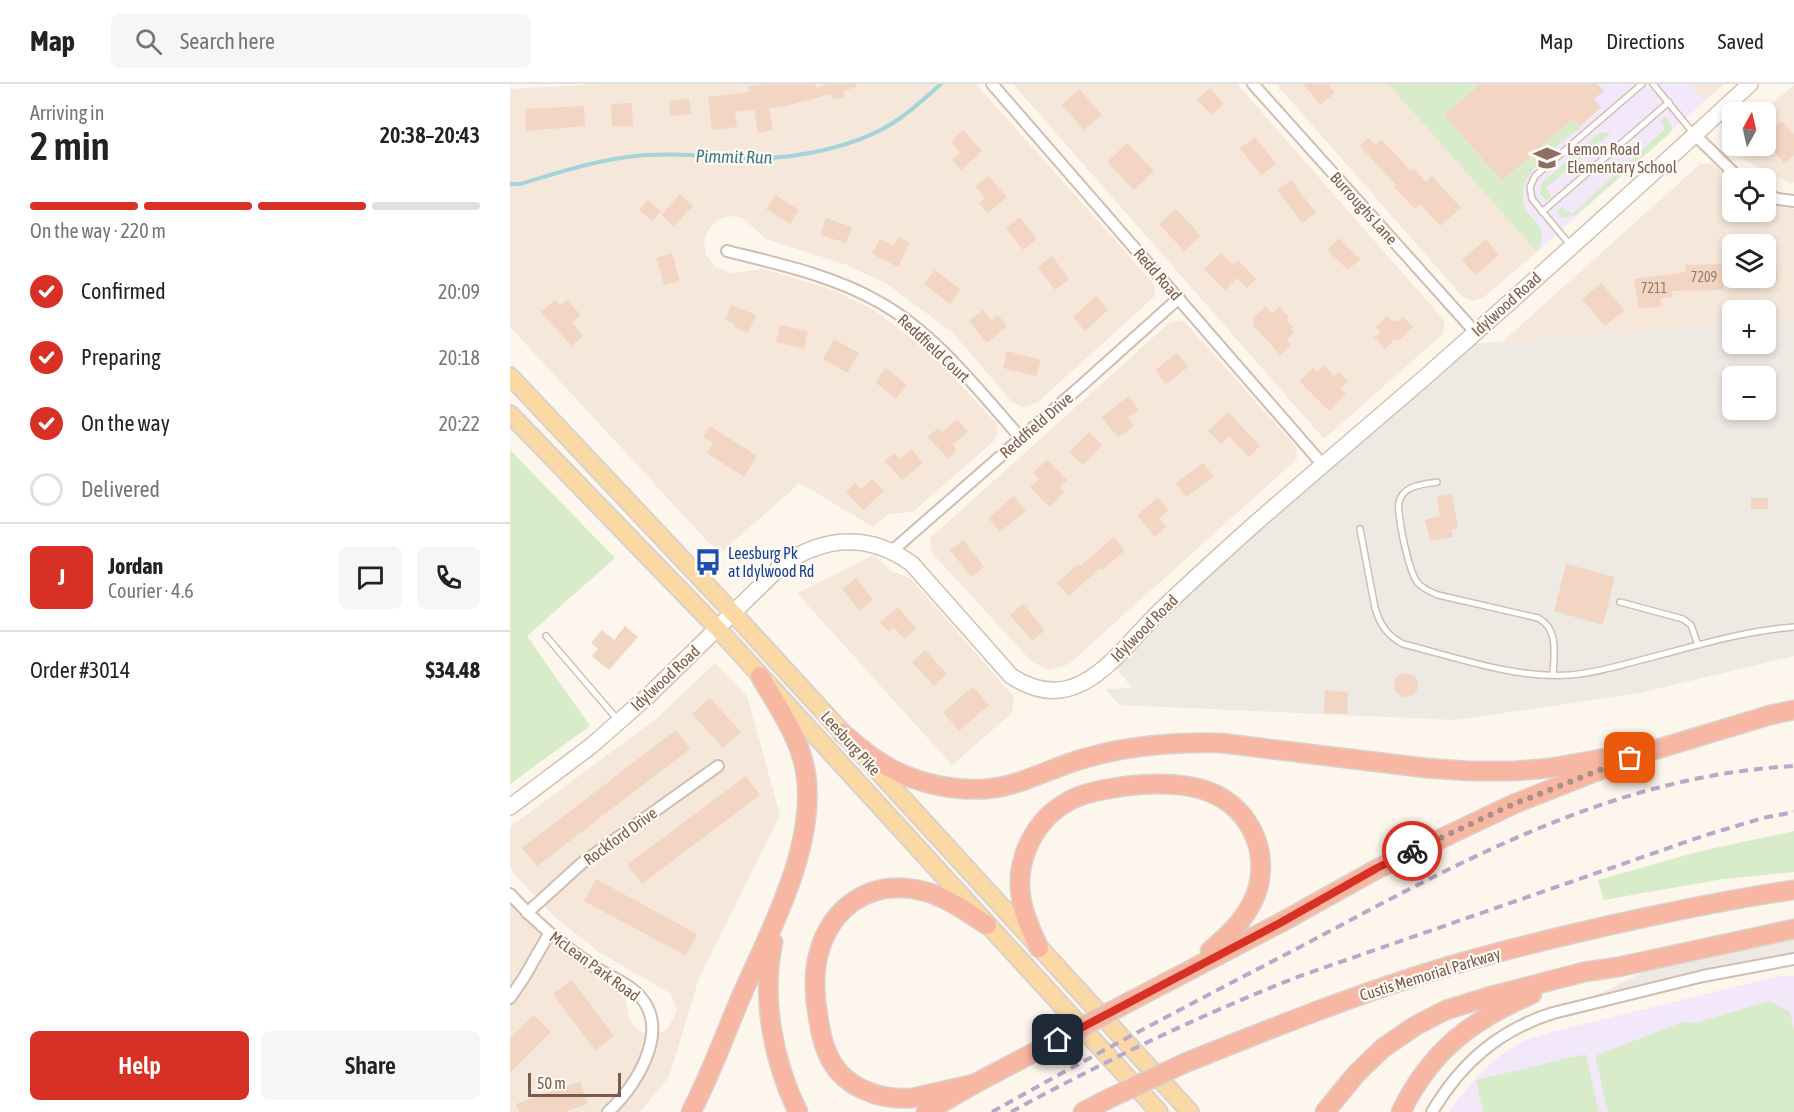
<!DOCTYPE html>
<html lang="en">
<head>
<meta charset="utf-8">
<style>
	:root { --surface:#fff; --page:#f6f6f6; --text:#222; --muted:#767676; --line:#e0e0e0; --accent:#d93025 }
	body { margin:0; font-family:"Asap Condensed",sans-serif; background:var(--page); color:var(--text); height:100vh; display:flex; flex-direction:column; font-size:22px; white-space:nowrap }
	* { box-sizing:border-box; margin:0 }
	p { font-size:20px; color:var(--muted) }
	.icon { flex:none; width:33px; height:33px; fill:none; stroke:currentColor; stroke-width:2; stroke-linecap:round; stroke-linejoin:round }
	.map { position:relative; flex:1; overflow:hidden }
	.panel { display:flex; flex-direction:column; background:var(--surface); width:510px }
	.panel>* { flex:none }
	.needle { width:39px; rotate:8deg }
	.controls { position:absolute; left:1212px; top:18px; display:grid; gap:12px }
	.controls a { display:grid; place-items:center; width:54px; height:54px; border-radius:9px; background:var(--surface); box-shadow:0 3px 9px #0003; font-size:30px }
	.scale { position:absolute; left:18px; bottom:15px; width:93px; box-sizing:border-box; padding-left:6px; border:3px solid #7a5c4d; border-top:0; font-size:16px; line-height:21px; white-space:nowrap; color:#7a5c4d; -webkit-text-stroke:4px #fffaf3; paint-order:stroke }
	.pin { position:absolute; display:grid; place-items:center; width:51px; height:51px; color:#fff; margin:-26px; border-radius:12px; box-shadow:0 3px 9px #0006 }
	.courier { position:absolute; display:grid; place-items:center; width:60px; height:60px; margin:-30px; border:4px solid #d93025; border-radius:50%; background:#fff; color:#222; box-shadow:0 2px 8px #0007 }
	.overview em { font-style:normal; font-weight:600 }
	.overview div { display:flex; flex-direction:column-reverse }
	.overview { display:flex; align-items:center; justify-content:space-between; height:102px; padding:0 30px }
	h1 { font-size:39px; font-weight:600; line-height:45px }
	.bar { display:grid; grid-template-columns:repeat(4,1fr); gap:9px 6px; align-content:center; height:72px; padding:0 30px }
	.bar i { height:8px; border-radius:4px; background:var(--line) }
	.bar .selected { background:var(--accent) }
	.bar p { grid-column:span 4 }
	.line { display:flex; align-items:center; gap:15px; padding:0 30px; border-top:2px solid var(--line) }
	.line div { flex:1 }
	.round { display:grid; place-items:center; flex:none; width:63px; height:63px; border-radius:9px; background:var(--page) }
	ol { padding:0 30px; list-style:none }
	li { display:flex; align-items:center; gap:18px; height:66px }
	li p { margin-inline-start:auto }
	li .icon { padding:6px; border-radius:50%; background:var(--accent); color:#fff; stroke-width:4 }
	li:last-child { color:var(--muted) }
	li i { width:33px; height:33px; border:3px solid var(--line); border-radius:50% }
	.action { display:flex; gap:12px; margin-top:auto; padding:12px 30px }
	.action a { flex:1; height:69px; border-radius:9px; background:var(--accent); color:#fff; font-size:24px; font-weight:600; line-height:69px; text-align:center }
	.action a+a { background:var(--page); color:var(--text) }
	header { display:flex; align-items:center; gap:36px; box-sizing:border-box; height:84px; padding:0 30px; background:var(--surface); border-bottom:2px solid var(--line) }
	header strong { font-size:28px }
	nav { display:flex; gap:33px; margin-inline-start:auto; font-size:21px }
	.search { width:420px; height:54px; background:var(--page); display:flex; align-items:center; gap:15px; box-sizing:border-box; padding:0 21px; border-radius:9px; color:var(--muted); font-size:22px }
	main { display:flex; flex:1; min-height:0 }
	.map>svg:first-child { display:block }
	.residential { fill:#f5e8da; fill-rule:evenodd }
	.industrial { fill:#efe9e4; fill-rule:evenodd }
	.education { fill:#f3e8fa }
	.green { fill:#d8ecc9 }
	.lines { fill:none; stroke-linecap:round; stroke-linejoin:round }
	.stream { stroke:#a5d3da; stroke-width:4 }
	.building { fill:#f3d5c3 }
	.service-casing { stroke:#d1beb0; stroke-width:8 }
	.minor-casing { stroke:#d1beb0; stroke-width:14 }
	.secondary-casing { stroke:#d6c0b0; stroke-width:18 }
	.primary-casing { stroke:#dad1cd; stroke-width:20 }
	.motorway-casing { stroke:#dad1cd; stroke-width:21 }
	.service { stroke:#fff; stroke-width:5 }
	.minor { stroke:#fff; stroke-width:10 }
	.secondary { stroke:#fff; stroke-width:15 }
	.primary { stroke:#fbd9a5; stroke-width:16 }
	.motorway { stroke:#f7b7a3; stroke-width:18 }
	.rail { stroke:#b9a8c9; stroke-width:4; stroke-dasharray:9 6; stroke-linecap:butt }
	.motorway-bridge-casing { stroke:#dad1cd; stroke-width:21; stroke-linecap:butt }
	.motorway-bridge { stroke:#f7b7a3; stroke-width:18 }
	.done { stroke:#a89285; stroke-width:6; stroke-dasharray:0 10.8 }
	.route { stroke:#d93025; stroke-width:8 }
	.labels { text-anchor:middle; stroke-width:4.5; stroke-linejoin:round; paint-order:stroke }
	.number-label { font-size:14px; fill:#987a6a }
	.education-label { font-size:16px; fill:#785e54; stroke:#fffaf3; text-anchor:start }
	.street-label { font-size:16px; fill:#7a5c4d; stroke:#fffaf3 }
	.transit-label { font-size:16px; fill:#164399; stroke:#fffaf3; text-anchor:start }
	.water-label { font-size:18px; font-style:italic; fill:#437c86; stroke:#fffaf3 }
</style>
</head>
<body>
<header>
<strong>Map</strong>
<div class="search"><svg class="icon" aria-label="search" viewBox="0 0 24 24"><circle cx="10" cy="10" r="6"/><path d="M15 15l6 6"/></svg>Search here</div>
<nav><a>Map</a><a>Directions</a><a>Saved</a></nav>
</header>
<main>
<section class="panel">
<div class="overview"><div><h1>2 min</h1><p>Arriving in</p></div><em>20:38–20:43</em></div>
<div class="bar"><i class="selected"></i><i class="selected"></i><i class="selected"></i><i></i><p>On the way · 220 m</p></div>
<ol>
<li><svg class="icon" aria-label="check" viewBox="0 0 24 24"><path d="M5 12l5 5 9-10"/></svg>Confirmed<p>20:09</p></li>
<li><svg class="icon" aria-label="check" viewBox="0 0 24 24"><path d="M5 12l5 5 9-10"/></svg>Preparing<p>20:18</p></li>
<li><svg class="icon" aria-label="check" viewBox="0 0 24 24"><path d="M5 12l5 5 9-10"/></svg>On the way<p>20:22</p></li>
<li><i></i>Delivered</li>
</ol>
<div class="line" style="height:108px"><b class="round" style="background:var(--accent);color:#fff">J</b><div><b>Jordan</b><p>Courier · 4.6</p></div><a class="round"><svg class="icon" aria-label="chat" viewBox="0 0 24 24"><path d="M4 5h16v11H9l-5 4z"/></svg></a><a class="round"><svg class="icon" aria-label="phone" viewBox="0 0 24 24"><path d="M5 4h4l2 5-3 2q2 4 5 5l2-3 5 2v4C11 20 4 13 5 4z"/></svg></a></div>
<div class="line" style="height:78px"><div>Order #3014</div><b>$34.48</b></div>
<div class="action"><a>Help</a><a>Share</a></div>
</section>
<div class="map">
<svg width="1284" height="1028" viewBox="0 0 1284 1028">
	<rect width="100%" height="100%" fill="#fdf6ec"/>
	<!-- residential -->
	<g class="residential">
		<path d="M90,0H466L644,200L645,212L527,319L513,323L502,318L443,249L377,200L337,181L256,155L232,134L220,132L207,136L198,146L194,157L196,171L205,183L221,189L254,185L323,206L364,226L421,269L486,339L488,347L484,357L403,428L378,430L363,443L290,399L209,470L0,243V5Z"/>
		<path d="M503,0H727L934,236V249L814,355Z"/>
		<path d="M766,0H878L1027,168L973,214L962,217L952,212Z"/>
		<path d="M1180,0H1214L1195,17Z"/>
		<path d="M1284,1V98L1280,99L1236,77L1224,64V62H1256V28H1252Z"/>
		<path d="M1190,80H1203L1222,96V128H1256V116L1277,124L1284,125V236L1256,238V226H1222V241L992,258ZM1222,160H1256V194H1222Z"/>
		<path d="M673,236L786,363L787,375L559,580L539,586L522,578L422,469L420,454L659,239Z"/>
		<path d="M364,471L381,487L400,494L504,613L502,629L442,681L287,509Z"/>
		<path d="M205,579L237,612L270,731L189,894L159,993L130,1028H0V817L42,859L114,911L119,934L127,946L141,951L157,946L167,927L161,910L89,868L46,834L8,794L0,783V743L147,634Z"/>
	</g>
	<!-- industrial -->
	<g class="industrial">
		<path d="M1284,236V572L1130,609L945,636L609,621L595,605L622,604L601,577L961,260L1222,241V260H1256V238ZM1222,292H1256V326H1222Z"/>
		<path d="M1284,844V882L1246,886L1025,941L1194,859Z"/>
	</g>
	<!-- education -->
	<g class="education">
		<path d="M878,0H1180L1195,17L1027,168Z"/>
		<path d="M1269,892H1284V1028H938L962,998L988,973L1013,957L1041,948Z"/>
	</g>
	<!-- green -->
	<g class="green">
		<path d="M878,0H967V3L934,31L992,97L1063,35L1071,45C1060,49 1051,59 1042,67C1026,81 1006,99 1015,123C1023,143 1041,139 1027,168Z"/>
		<path d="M1155,33L1159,36L1162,45L1159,50L1066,131L1054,134L1049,131L1048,126L1052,123L1062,130L1155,45L1150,36Z"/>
		<path d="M1102,48L1036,104L1041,112L1040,115L1036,116L1030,110V106L1032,99L1089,49Z"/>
		<path d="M0,366L105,474L17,552L80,642L0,700Z"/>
		<path d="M1284,747V788L1213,795L1094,816L1088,796L1191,767Z"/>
		<path d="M1259,917L1280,928L1284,947V1028H1098L1085,972L1172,938L1185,939Z"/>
		<path d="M1076,970L1089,1028H973L966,996Z"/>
	</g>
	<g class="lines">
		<!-- stream -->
		<path class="stream" d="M0,100H10C48,89 86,76 126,72C162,68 199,73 236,74C283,76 349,63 389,35C404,25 417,12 431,0"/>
	</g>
	<!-- building -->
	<g class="building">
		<path d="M256,0H305L306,4L318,0H346V3L333,7L334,13L323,16L321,10L276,22L259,24L263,46L248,49L244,26L225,28L227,43L202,46L198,13L239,8L238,2Z"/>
		<path d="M793,0H818L825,9L810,21Z"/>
		<path d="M967,0H1087L1094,7L1084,15L1091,23L1070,43L1063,35L992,97L934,31L967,3Z"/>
		<path d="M700,4L714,20L701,31L687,15Z"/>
		<path d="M569,5L592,31L574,46L552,21Z"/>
		<path d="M179,14L181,30L160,32L159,17Z"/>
		<path d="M122,19L123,42L102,43L101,20Z"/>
		<path d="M74,22L75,42L16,47L15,25Z"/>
		<path d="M1271,37L1284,50V71L1275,80L1256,59V51Z"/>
		<path d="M453,46L472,67L451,86L442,76L450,69L441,58Z"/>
		<path d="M745,53L766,80L751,91L730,64Z"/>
		<path d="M859,54L865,61L871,55L901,87L904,85L916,98L922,92L951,124L930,142L910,120L905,125L884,103L886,101L850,62Z"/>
		<path d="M617,59L644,87L624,106L597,78Z"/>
		<path d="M478,92L497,113L478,129L469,119L475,114L465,103Z"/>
		<path d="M781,96L806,129L792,139L767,106Z"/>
		<path d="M170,110L183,122L164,142L151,131Z"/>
		<path d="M265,111L289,126L280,140L256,125Z"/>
		<path d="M138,116L151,127L142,137L129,126Z"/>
		<path d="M666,125L691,152L674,167L649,140Z"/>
		<path d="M510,133L527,155L513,166L496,144Z"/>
		<path d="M316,134L342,143L336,159L310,151Z"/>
		<path d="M389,153L400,159L388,183L362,170L370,155L384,162Z"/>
		<path d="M829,154L850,175L838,186L817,166Z"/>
		<path d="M976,155L989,171L965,191L952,176Z"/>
		<path d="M162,169L170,197L154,201L146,174Z"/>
		<path d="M711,169L723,181L728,176L746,195L737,204L727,194L715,206L694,185Z"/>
		<path d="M542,172L559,195L545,206L528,183Z"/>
		<path d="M1265,173L1268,196L1256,198V174Z"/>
		<path d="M1212,180L1213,206L1162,207L1163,213L1151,214L1152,222L1129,225L1124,195L1176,188L1175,181Z"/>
		<path d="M425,186L451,206L440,220L414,200Z"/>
		<path d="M1091,199L1114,226L1095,242L1072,215Z"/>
		<path d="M586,212L598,226L575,247L563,233Z"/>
		<path d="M45,216L50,222L57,216L71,231L62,239L73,252L62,262L31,228Z"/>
		<path d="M221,221L246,231L238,249L224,243L225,240L215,236Z"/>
		<path d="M756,222L762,230L770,223L779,233L776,236L783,243L781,245L784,249L777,256L781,261L770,271L743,241L745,239L742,235Z"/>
		<path d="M473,226L481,237L488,231L497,242L477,259L459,237Z"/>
		<path d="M877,232L882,237L884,236L887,238L893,233L903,243L888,257L885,255L875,265L864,253L871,248L866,243Z"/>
		<path d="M270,241L298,247L294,264L266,258Z"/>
		<path d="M324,255L349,269L337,289L313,275Z"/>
		<path d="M497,267L531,276L526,292L493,284Z"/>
		<path d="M667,269L678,283L656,300L645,286Z"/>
		<path d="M815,281L824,292L829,288L838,297L831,305L836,310L819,327L789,297L803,284L807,288Z"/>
		<path d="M376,284L397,301L386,315L365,298Z"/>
		<path d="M619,312L629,326L618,334L624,342L610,352H607L591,333Z"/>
		<path d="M718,328L750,362L739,373L719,352L711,360L698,347Z"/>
		<path d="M447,335L458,348L442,361L447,365L439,375L418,353L428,344L433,348Z"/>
		<path d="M200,342L247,372L234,393L197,369L203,359L193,353Z"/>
		<path d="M579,348L592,361L573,381L559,368Z"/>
		<path d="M401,365L413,379L392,396L375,377L384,369L390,375Z"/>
		<path d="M537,376L557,396L550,403L555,408L539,423L520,403L529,395L523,389Z"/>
		<path d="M693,379L704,393L676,413L666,399Z"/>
		<path d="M362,395L374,407L353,426L336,408L345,399L351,405Z"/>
		<path d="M942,410L948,444L941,446L943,453L920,457L915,436L930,432L927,412Z"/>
		<path d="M504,412L516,427L490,448L478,434Z"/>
		<path d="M648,413L659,426L649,434L656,443L645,453L627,431Z"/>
		<rect x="1241" y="414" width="17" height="11"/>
		<path d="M604,453L615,466L592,486L590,484L559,512L547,499L568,480L570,482Z"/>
		<path d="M453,456L474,483L461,493L440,466Z"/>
		<path d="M1056,480L1105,493L1093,541L1044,527Z"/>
		<path d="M346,494L363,516L350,527L332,505Z"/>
		<path d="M513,520L535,546L522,557L500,531Z"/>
		<path d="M388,523L406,545L394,555L384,543L379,548L370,538Z"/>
		<path d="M115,542L128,553L99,586L82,572L88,565L81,559L92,546L104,556Z"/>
		<path d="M415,566L437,590L424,602L402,578Z"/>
		<circle cx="896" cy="601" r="12"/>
		<path d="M463,603L479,621L449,647L433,628Z"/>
		<path d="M815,606L838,608L837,630L814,629Z"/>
		<path d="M200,614L231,648L213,664L182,630Z"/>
		<path d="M166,646L180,665L27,782L12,764Z"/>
		<path d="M236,692L250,711L132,800L117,781Z"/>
		<path d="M86,795L187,850L176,872L74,817Z"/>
		<path d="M62,896L104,952L85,966L43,910Z"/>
		<path d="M24,931L41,948L0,989V954Z"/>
		<path d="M70,997L78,1020L54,1028H9L6,1020Z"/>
	</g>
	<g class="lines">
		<defs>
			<g id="service">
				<path d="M1143,0L1184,50"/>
				<path d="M1032,128L1159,18"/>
				<path d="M1061,162L1022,115L1020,103L1025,92L1132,0"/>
				<path d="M927,398C916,400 900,401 893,410C889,415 888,422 889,428C890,442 899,489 908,499C913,505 921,508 928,511L1028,534C1049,545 1044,570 1043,591"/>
				<path d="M850,445L865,524C870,541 877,551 893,560C946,573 1005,595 1060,591C1083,589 1105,583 1127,577C1179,564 1231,547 1284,543"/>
				<path d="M1110,518L1173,535L1181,541L1188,561"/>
				<path d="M36,552L107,635"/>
			</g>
			<g id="minor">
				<path d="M482,0L813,381"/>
				<path d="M743,0L965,248"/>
				<path d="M1185,51L1229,94"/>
				<path d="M1256,111L1268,115L1284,117"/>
				<path d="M217,167C268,180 322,191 369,218C425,249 469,307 511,354"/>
				<path d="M382,467L572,301L669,214"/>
				<path d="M0,810C25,838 52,861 83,882C101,894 123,900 135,919C157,953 124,1005 98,1028"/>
				<path d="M17,829L72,779L208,682"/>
				<path d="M0,914L13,895L39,850"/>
				<path d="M922,1028C951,979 989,946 1043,929L1193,892L1284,875"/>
			</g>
			<path id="secondary" d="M0,723L81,662L138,612L272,481C315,452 360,449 402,480L501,592C524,607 549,612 574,598C601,584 627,549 649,528C678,500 709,472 739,445C796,395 855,345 913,295C1023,198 1132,100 1240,0"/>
			<g id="primary">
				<path d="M0,292L223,529L680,1028"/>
				<path d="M0,330L208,545L649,1028"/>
			</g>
			<g id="motorway">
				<path d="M332,649C344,658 355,669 368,677C404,701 457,712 499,701C525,694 549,681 576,674C620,661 665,658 711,659L916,684L959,687H1005L1040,684L1141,666"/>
				<path d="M1131,670L1260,631L1284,626"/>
				<path d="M263,858C251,914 263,977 288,1028"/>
				<path d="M529,864C522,848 513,831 511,813C505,775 525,735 559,717C576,708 597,705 616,702C643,699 672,698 697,707C743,723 764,776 742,819C732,839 716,853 700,867"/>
				<path d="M617,919L770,839L867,785L1004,720L1105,680"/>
				<path d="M675,979C762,944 849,909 939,882C1001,864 1064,849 1128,835C1179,824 1232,813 1284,806"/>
				<path d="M464,1000L402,1014C376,1016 346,1008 328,987C315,971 311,952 308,932C305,916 304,899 306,882C315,827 357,793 413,807C437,813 457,828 477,841"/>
				<path d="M181,1028C200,992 214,953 230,915C259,849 306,764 296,691C291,655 268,623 250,592"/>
				<path d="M416,1028L464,1000L548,956"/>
				<path d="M573,1028L596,1016"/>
				<path d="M815,1028L846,990L873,964L905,942L936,926L978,913L1074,888L1108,883L1284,845"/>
				<path d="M891,1028C920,968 961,936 1022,910"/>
			</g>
		</defs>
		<!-- service casing -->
		<use href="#service" class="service-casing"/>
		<!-- minor casing -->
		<use href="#minor" class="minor-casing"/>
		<!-- secondary casing -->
		<use href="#secondary" class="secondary-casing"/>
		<!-- primary casing -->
		<use href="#primary" class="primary-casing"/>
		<!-- motorway casing -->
		<use href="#motorway" class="motorway-casing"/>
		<!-- service -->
		<use href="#service" class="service"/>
		<!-- minor -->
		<use href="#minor" class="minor"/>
		<!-- secondary -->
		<use href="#secondary" class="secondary"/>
		<!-- primary -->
		<use href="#primary" class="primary"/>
		<!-- motorway -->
		<use href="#motorway" class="motorway"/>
		<!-- rail -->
		<g class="rail">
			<path d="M482,1028C583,971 686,917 790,863C948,779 1101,692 1284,682"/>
			<path d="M501,1028C595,977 690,931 790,892L1196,751L1253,734L1284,728"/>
		</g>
		<defs>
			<g id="motorway-bridge">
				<path d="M548,956L617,919"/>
				<path d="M596,1016L675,979"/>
			</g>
		</defs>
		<!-- motorway-bridge casing -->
		<use href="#motorway-bridge" class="motorway-bridge-casing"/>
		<!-- motorway-bridge -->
		<use href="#motorway-bridge" class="motorway-bridge"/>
	</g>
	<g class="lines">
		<!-- done -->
		<path class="done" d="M902,767L1004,720L1120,674"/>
		<!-- route -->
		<path class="route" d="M548,956L770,839L867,784L902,767"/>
	</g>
	<!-- icons -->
	<defs>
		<symbol id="school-bare" viewBox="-9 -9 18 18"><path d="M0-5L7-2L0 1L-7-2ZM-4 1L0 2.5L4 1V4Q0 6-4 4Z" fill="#8d6e63" stroke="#fffaf3" stroke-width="2.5" paint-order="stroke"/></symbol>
		<symbol id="bus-bare" viewBox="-9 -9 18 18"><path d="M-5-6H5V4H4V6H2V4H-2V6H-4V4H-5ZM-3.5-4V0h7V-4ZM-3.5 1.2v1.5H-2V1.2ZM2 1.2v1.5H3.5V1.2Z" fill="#1a4fb4" stroke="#fffaf3" stroke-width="2.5" paint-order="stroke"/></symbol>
	</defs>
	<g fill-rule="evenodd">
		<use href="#school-bare" x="1018" y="55" width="38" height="38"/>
		<use href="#bus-bare" x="179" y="459" width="38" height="38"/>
	</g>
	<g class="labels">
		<!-- number labels -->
		<g class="number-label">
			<text x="1194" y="198">7209</text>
			<text x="1144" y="209">7211</text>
		</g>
		<!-- education labels -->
		<g class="education-label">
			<text x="1057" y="71">Lemon Road<tspan x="1057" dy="18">Elementary School</tspan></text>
		</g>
		<!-- street labels -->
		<g class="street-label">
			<text transform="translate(854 124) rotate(48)" y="6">Burroughs Lane</text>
			<text transform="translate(648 190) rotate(49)" y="6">Redd Road</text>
			<text transform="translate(996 220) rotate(-42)" y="6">Idylwood Road</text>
			<text transform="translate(424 264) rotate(43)" y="6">Reddfield Court</text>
			<text transform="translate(526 341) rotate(-41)" y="6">Reddfield Drive</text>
			<text transform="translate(634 544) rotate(-45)" y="6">Idylwood Road</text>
			<text transform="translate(155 594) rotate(-43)" y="6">Idylwood Road</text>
			<text transform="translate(341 659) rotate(48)" y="6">Leesburg Pike</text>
			<text transform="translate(110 752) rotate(-36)" y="6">Rockford Drive</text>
			<text transform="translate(85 882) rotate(36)" y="6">McLean Park Road</text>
			<text transform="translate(920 890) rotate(-17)" y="6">Custis Memorial Parkway</text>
		</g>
		<!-- transit labels -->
		<g class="transit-label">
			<text x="218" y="475">Leesburg Pk<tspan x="218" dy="18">at Idylwood Rd</tspan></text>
		</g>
		<!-- water labels -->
		<g class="water-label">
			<text transform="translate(224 73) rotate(1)" y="6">Pimmit Run</text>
		</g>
	</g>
</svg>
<div class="controls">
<a><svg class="needle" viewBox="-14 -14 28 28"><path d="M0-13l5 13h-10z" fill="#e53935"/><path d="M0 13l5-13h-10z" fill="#767676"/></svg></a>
<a><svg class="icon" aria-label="locate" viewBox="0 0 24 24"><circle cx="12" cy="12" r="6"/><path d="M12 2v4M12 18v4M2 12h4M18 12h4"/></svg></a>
<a><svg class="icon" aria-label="layers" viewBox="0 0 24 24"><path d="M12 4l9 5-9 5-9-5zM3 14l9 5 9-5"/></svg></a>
<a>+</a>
<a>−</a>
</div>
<div class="scale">50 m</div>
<div class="pin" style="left:1120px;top:674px;background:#ea580c"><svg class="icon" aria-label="bag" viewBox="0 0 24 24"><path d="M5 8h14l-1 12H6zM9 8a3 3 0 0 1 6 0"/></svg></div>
<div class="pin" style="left:548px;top:956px;background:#1f2937"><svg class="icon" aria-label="home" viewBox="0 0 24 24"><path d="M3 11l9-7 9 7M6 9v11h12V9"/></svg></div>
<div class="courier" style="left:902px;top:767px"><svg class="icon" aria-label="bike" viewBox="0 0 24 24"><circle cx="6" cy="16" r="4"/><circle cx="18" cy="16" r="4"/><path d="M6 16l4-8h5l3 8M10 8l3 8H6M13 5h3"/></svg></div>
</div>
</main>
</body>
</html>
